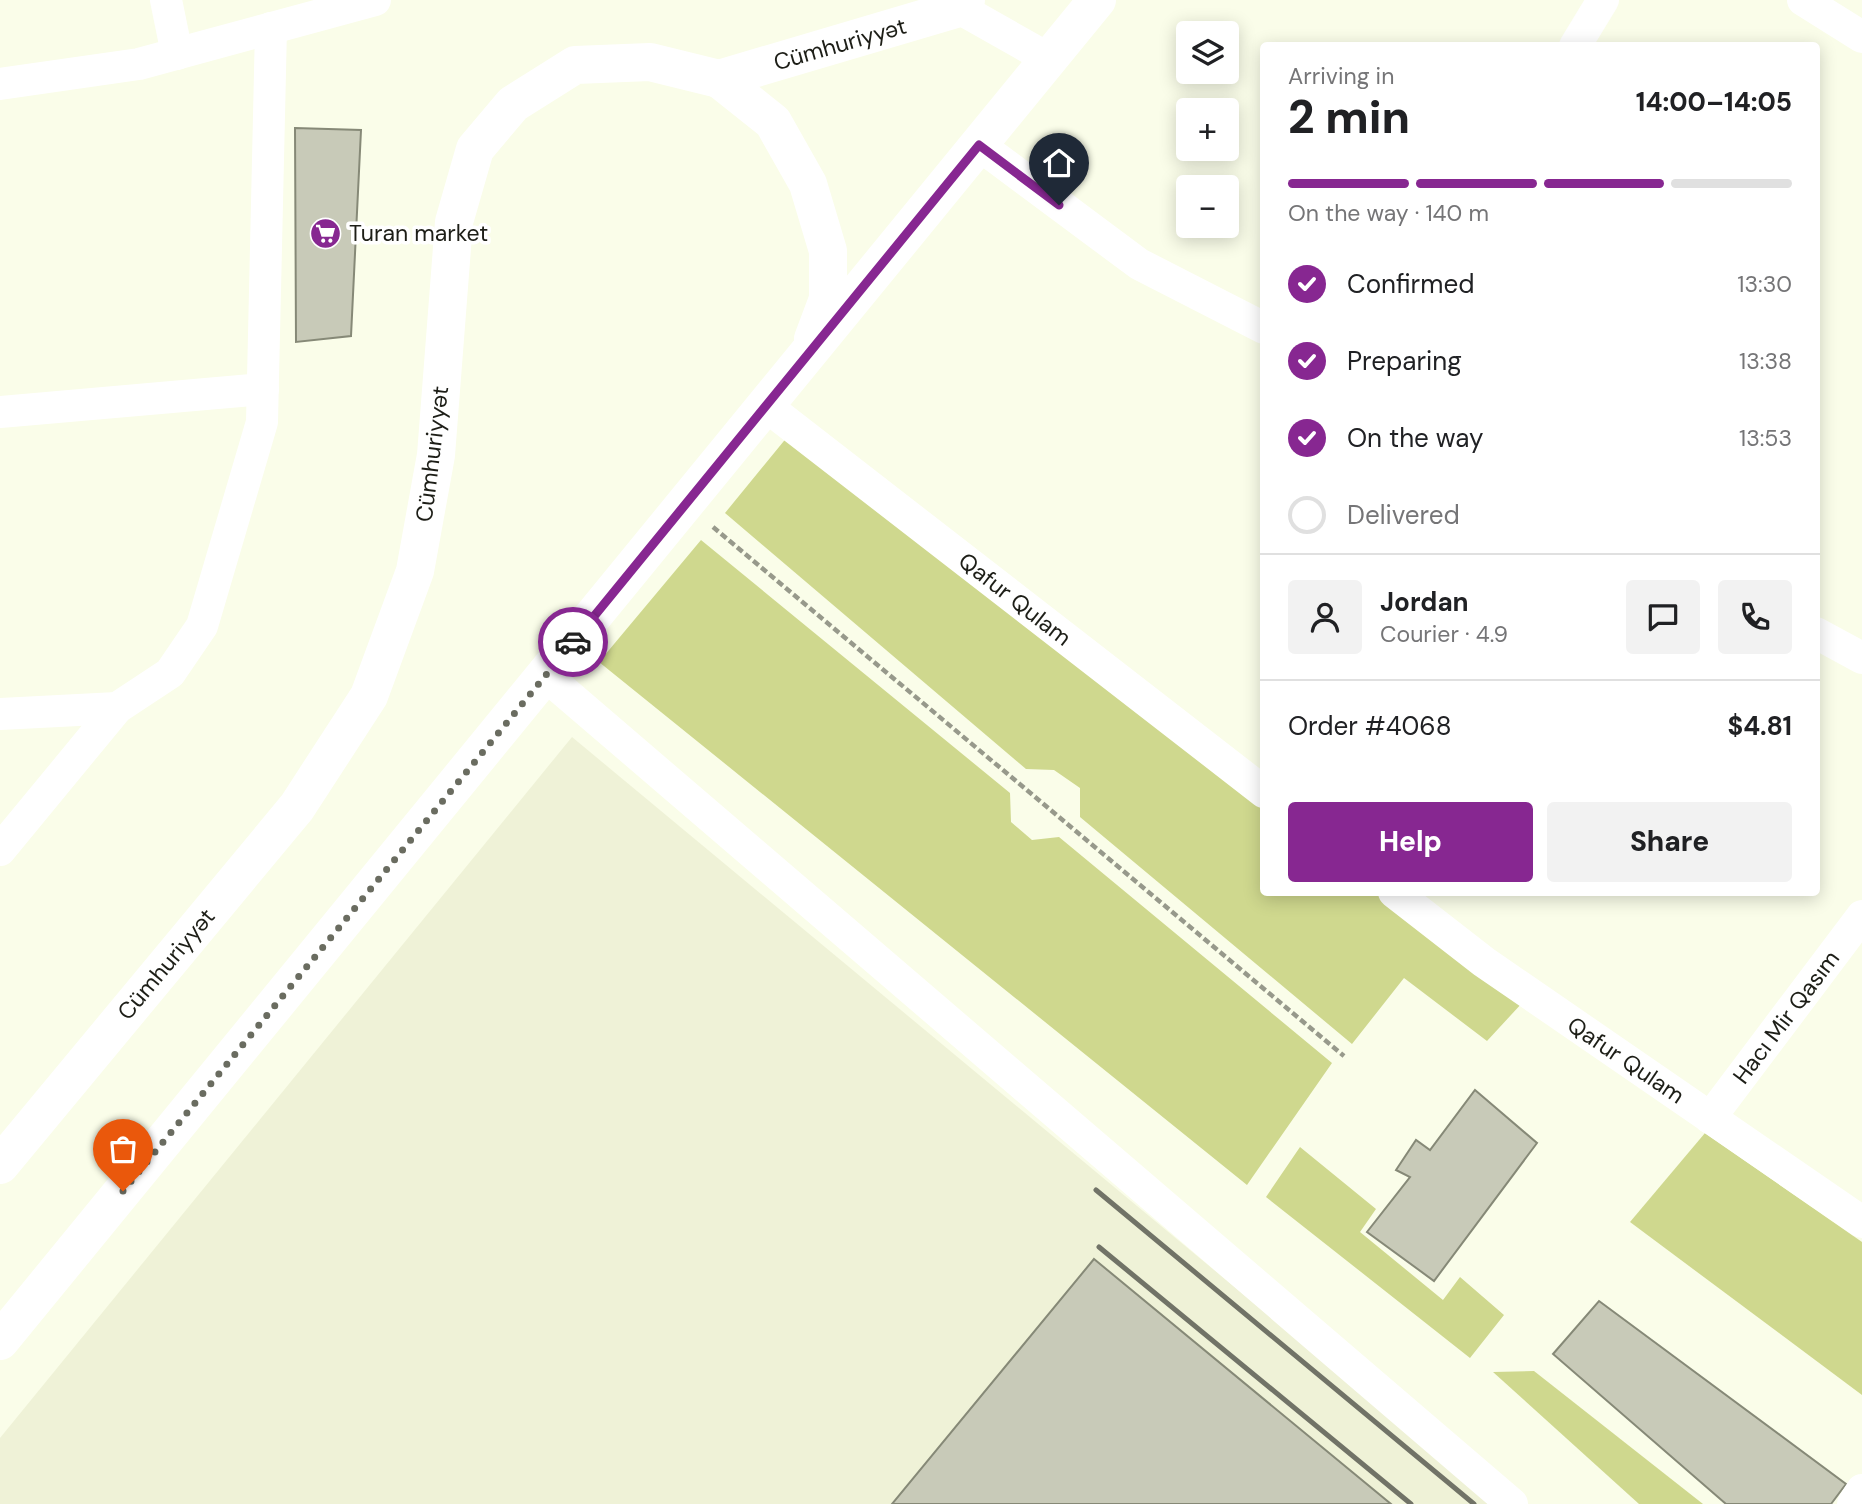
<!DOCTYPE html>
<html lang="en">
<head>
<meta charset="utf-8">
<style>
	:root { --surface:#fff; --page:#f2f2f2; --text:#202124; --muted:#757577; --line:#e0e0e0; --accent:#872791 }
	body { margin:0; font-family:"DM Sans",sans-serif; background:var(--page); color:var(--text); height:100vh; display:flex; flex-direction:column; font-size:26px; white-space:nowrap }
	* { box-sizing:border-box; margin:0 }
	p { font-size:23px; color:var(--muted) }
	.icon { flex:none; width:38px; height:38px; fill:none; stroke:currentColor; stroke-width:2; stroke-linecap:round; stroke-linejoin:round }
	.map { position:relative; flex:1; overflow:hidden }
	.sheet { position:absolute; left:1260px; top:42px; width:560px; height:854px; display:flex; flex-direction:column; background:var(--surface); border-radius:7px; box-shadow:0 4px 18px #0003 }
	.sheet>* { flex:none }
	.tools { position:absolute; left:1176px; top:21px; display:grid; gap:14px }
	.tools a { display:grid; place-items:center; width:63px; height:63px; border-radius:7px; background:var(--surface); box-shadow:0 4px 18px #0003; font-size:35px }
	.pin { position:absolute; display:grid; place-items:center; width:60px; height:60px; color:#fff; margin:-72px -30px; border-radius:50% 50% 50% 0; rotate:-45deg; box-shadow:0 0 7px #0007 }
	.pin .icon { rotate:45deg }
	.courier { position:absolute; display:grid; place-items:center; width:70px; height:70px; margin:-35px; border:5px solid #872791; border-radius:50%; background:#fff; color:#222; box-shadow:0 2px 9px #0007 }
	.headline em { font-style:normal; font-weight:800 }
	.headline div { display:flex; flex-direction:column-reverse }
	.headline { display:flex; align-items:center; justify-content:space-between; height:119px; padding:0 28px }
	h1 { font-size:46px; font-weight:800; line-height:52px }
	.bar { display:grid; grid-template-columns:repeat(4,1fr); gap:10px 7px; align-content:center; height:84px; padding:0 28px }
	.bar i { height:9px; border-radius:5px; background:var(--line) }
	.bar .selected { background:var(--accent) }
	.bar p { grid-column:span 4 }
	.line { display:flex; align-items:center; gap:18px; padding:0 28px; border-top:2px solid var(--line) }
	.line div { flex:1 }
	.round { display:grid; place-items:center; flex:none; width:74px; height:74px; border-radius:7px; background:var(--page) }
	ol { padding:0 28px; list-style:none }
	li { display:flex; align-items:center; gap:21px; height:77px }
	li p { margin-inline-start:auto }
	li .icon { padding:7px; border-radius:50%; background:var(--accent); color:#fff; stroke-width:4 }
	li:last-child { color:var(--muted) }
	li i { width:38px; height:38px; border:4px solid var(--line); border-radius:50% }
	.cta { display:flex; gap:14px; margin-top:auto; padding:14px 28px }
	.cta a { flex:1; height:80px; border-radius:7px; background:var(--accent); color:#fff; font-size:28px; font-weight:800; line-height:80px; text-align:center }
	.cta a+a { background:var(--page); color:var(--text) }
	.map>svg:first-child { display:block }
	.built { fill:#eff2d7 }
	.green { fill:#cfd88e }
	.building { fill:#c8cab8; stroke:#868977; stroke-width:2 }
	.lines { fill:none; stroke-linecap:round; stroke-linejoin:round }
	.path { stroke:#97998b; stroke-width:4.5; stroke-dasharray:7 3.5; stroke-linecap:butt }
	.street { stroke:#fff; stroke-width:32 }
	.secondary { stroke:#fff; stroke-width:38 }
	.rail { stroke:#717367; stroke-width:5 }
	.done { stroke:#6a6c60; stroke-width:7; stroke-dasharray:0 12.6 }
	.route { stroke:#872791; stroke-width:9 }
	.labels { text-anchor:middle; stroke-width:7; stroke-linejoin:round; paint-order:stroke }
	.street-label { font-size:23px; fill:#1d1e17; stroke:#fff }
	.poi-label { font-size:23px; fill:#1d1e17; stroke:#fff; text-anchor:start }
</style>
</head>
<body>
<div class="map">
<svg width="1862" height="1504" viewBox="0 0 1862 1504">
	<rect width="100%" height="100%" fill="#fafde9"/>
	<!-- built -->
	<path class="built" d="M572,737L1496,1504H0V1438Z"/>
	<!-- green -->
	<g class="green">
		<path d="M788,436L1263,802L1264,892L1381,893L1523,1002L1487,1041L1404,978L1352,1044L1080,817V788L1054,770L1026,769L725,513Z"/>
		<path d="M701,540L1010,793L1011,822L1032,840L1059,837L1332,1063L1247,1185L599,662Z"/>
		<path d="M1705,1133L1862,1242V1395L1630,1222Z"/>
		<path d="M1300,1147L1376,1209L1360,1232L1443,1300L1460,1277L1504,1315L1470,1358L1266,1197Z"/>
		<path d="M1534,1371L1703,1504H1639L1493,1372Z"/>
	</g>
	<!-- building -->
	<g class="building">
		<path d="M295,128L361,130L351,336L296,342Z"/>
		<path d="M1475,1090L1537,1143L1434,1281L1367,1232L1410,1177L1396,1170L1416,1140L1430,1150Z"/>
		<path d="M1094,1259L1391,1504H892Z"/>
		<path d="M1599,1301L1846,1484L1831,1504H1726L1553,1354Z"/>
	</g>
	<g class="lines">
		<!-- path -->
		<path class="path" d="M713,527L1344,1056"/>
		<!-- street -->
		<g class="street">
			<path d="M166,0L177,54"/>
			<path d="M1803,0L1862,37"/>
			<path d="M937,2L959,8L1049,59"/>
			<path d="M1575,46L1603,0"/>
			<path d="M0,84L139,64L375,0"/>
			<path d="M979,145L1139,264L1264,328"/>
			<path d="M766,406L1264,792"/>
			<path d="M0,412L263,389"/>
			<path d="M1816,633L1862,658"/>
			<path d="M546,676L1512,1504"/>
			<path d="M0,714L117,708"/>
			<path d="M0,850L117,708L170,673L202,626L262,422L271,28"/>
			<path d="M1394,892L1484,962L1862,1222"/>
			<path d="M1710,1118L1862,916"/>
			<path d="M1853,1504L1862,1490"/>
		</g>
		<!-- secondary -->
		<g class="secondary">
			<path d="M719,79L773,122L808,184L828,251V299L813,339"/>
			<path d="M0,1165L297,807L369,696L415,571L436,455L454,222L475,149L513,104L575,65L650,62L719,79L959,8L966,0"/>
			<path d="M0,1341L1097,0"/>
		</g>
		<!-- rail -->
		<g class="rail">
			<path d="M1096,1190L1474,1504"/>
			<path d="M1099,1247L1411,1504"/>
		</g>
	</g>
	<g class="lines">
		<!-- done -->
		<path class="done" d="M123,1191L573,642"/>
		<!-- route -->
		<path class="route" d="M573,642L979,145L1059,205"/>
	</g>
	<!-- icons -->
	<defs>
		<symbol id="supermarket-disc" viewBox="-11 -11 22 22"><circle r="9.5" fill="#872791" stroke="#fff"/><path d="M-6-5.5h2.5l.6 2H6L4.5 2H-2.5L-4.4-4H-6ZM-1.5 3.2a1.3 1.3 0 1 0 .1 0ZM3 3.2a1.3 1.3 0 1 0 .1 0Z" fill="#fff"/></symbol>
	</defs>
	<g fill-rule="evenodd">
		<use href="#supermarket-disc" x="308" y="216" width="35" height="35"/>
	</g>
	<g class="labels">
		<!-- street labels -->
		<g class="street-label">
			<text transform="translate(840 44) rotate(-16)" y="8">Cümhuriyyət</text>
			<text transform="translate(432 454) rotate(-83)" y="8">Cümhuriyyət</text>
			<text transform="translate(1015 599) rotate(38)" y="8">Qafur Qulam</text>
			<text transform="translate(166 964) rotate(-50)" y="8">Cümhuriyyət</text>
			<text transform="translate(1786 1017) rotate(-53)" y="8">Hacı Mir Qasım</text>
			<text transform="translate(1626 1060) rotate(34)" y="8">Qafur Qulam</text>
		</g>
		<!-- poi labels -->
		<g class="poi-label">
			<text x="349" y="241">Turan market</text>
		</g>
	</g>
</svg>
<div class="tools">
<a><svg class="icon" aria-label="layers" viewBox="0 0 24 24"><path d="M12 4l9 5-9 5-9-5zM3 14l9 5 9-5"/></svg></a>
<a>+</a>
<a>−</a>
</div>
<div class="pin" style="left:123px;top:1191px;background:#ea580c"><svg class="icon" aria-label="bag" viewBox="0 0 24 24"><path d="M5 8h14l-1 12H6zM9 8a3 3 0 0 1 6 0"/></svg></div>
<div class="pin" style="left:1059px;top:205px;background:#1f2937"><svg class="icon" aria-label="home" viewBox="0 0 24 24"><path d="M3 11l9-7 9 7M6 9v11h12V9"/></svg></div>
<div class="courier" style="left:573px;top:642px"><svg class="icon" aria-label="car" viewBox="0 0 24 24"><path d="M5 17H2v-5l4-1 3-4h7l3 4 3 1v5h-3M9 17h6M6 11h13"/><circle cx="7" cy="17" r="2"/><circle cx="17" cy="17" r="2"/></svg></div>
<section class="sheet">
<div class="headline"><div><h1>2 min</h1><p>Arriving in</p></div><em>14:00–14:05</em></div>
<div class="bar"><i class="selected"></i><i class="selected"></i><i class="selected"></i><i></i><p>On the way · 140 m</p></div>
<ol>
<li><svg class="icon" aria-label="check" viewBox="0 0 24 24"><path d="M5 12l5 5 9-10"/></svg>Confirmed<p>13:30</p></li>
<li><svg class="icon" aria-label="check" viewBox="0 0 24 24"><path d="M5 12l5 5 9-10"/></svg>Preparing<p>13:38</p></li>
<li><svg class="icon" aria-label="check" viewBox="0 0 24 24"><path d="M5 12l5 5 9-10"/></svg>On the way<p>13:53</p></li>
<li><i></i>Delivered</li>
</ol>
<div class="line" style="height:126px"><a class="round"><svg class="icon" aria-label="person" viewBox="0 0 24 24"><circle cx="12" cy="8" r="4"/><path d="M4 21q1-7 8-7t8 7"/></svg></a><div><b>Jordan</b><p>Courier · 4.9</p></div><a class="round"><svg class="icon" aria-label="chat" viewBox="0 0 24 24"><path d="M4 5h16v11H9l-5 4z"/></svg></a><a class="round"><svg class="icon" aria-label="phone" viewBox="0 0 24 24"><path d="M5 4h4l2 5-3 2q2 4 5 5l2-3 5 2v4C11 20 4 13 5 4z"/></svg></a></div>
<div class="line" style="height:91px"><div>Order #4068</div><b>$4.81</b></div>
<div class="cta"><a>Help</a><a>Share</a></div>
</section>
</div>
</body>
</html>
